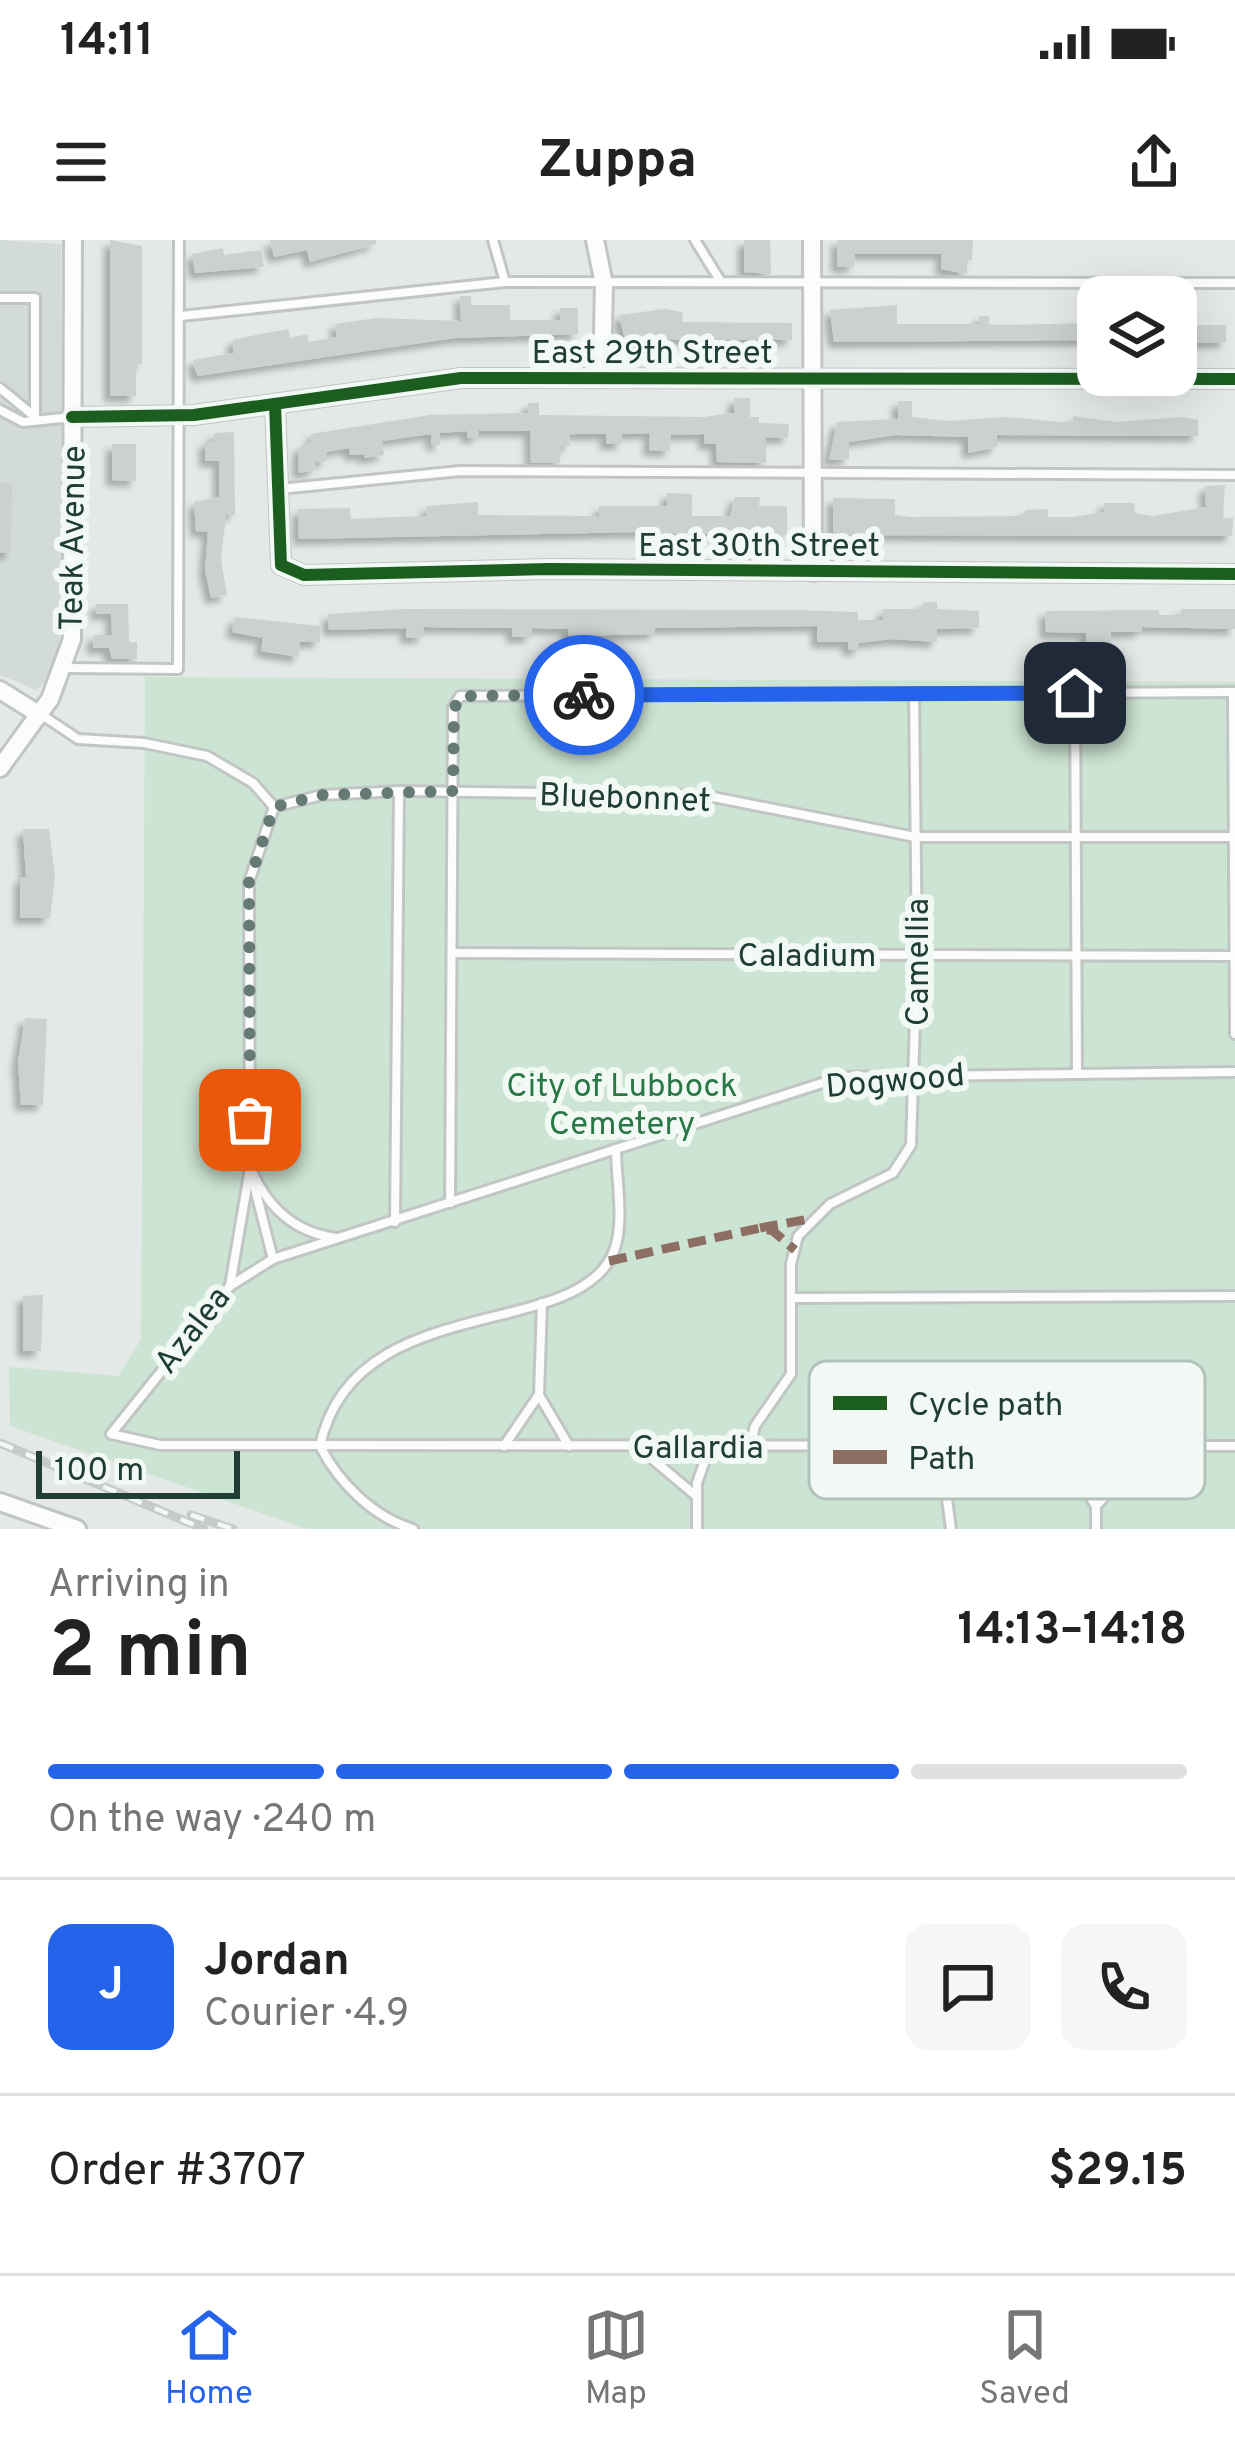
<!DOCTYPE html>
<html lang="en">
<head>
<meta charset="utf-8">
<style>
	:root { --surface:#fff; --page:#f6f6f6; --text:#222; --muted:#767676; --line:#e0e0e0; --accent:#2563eb }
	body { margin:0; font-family:Overpass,sans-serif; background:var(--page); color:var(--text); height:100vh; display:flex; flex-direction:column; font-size:45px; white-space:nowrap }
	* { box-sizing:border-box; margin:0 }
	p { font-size:39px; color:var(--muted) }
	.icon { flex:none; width:66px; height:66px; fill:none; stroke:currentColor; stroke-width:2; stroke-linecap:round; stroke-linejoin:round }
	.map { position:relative; height:1289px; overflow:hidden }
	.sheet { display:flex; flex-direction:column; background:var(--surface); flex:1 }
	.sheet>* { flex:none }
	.controls { position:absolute; left:1077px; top:36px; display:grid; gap:24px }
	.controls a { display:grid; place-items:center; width:120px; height:120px; border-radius:24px; background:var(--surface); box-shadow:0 12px 48px #0002; font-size:60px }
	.scale { position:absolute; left:36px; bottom:30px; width:204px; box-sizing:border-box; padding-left:12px; border:6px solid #213e36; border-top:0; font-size:33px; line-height:42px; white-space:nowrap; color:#213e36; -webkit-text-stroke:9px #f2f9f5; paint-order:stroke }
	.pin { position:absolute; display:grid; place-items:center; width:102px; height:102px; color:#fff; margin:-51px; border-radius:24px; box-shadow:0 6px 18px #0006 }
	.courier { position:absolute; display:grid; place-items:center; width:120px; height:120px; margin:-60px; border:9px solid #2563eb; border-radius:50%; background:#fff; color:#222; box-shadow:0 3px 15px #0007 }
	.summary em { font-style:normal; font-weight:700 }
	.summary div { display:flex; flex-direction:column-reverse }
	.summary { display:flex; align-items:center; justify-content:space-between; height:204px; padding:0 48px }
	h1 { font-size:78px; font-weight:700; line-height:90px }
	.bar { display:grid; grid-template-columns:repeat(4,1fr); gap:18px 12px; align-content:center; height:144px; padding:0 48px }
	.bar i { height:15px; border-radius:9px; background:var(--line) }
	.bar .current { background:var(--accent) }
	.bar p { grid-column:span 4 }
	.line { display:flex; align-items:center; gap:30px; padding:0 48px; border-top:3px solid var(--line) }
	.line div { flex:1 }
	.round { display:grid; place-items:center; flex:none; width:126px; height:126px; border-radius:24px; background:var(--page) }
	.status { display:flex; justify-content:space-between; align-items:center; height:84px; padding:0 60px; background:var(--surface); direction:ltr }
	.status svg { height:33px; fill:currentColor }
	header { display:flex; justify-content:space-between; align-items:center; height:156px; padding:0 48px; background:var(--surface); font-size:54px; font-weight:700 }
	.tabs { display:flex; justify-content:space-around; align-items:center; height:168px; border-top:3px solid var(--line); background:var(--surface); font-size:33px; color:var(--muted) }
	.tabs a { display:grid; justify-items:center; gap:6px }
	.tabs .current { color:var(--accent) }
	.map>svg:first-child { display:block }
	.built { fill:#d2dbd7 }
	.green { fill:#cce4d3 }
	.building { fill:#cbd1ce; filter:url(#shadow) }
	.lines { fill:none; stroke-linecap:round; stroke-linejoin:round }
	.lane-casing { stroke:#c1c6c4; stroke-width:14 }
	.street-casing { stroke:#c1c6c4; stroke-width:22 }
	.lane { stroke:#fbfcfb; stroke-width:8 }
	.street { stroke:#fbfcfb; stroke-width:16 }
	.rail-casing { stroke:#c6cbc9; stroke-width:9 }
	.rail { stroke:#f2f9f5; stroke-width:4.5; stroke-dasharray:14; stroke-linecap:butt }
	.quiet { stroke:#8d6e63; stroke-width:9; stroke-dasharray:18 9; stroke-linecap:butt }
	.cycleway-casing { stroke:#f2f9f5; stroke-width:20 }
	.cycleway { stroke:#1b5e20; stroke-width:12 }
	.done { stroke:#657a74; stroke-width:12; stroke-dasharray:0 21.6 }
	.route { stroke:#2563eb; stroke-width:15 }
	.labels { text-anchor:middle; stroke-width:12; stroke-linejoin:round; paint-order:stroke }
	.street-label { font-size:33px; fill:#213e36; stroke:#f2f9f5 }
	.park-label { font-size:33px; fill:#297745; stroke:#f2f9f5 }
	.key { fill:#f2f9f5; stroke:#b3c1bc; stroke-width:3 }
	.key-label { font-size:33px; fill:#213e36 }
</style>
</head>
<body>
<div class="status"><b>14:11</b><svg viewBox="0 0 49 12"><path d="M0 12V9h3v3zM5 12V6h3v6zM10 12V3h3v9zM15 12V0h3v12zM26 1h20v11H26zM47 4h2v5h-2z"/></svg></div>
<header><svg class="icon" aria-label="menu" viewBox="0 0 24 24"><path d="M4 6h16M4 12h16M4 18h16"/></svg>Zuppa<svg class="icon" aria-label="share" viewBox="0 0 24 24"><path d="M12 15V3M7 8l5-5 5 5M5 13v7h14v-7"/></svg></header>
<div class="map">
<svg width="1235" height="1289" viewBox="0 0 1235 1289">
	<defs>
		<filter id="shadow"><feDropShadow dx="-6" dy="6" stdDeviation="3" flood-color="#0004"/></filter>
	</defs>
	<rect width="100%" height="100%" fill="#e4e9e7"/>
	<!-- built -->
	<path class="built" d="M0,0L61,4L62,391L50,439L36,450L0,435Z"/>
	<!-- green -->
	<path class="green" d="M145,437L1235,442V1289H307L10,1186L9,1127L119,1136L141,1099Z"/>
	<!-- building -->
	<g class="building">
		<path d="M110,0L142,6V124H136V156H110Z"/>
		<path d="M270,0H376V4L310,22L307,10L274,17Z"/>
		<path d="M744,0H770L771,34L744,32Z"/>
		<path d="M837,0H973L972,20H967V34L941,29L942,14H855L854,27H837Z"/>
		<path d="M223,8L224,15L261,10L264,27L195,33L192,14Z"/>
		<path d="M460,56H471V65H510V80H560V68H578V94L455,98L198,136L195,129L193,120L233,113V100L246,97L288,89L290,98L307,94L309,102L337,97L335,84L377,78L461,81Z"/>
		<path d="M897,65V84H979V76H989V84L995,85L1095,83V100L834,102L830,70Z"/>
		<path d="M665,69L682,72L683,82L792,83V100L625,99L619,75Z"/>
		<path d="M1176,85H1226V102L1176,103Z"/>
		<path d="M734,158H750V177H759V183L789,184L788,198L766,197V223L717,222L716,204H704V194L671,195L670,211L649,210L650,193L622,194V204H606V194H575L569,195L570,206H561L560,223H531L530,191H478L479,197L467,198V191L440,193V205H432L431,194L382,201L384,215L365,218L364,214L350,215L349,208L326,212L327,221L315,222L316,230L298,233L299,207L312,202L311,194L430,175L528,173V163H539V175L704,177L734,173Z"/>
		<path d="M898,161H912V177L947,181L1005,177L1073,183V176L1116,182L1183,177L1198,180V196L997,195V207L968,213V197L896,195L849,202V219L829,220L837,182L898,179Z"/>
		<path d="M234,192L235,275H226L221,320L227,355L211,358L205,330L208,292L196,291L194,262L219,257V221H205V201H214V193Z"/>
		<path d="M112,204H136V241L112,240Z"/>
		<path d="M0,243H12L11,313H0Z"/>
		<path d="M1225,245L1223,278H1233L1232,296L833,295V258L895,259V275L910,277L1025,276V270L1048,269V277H1073L1104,272V263H1134L1135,273L1153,276L1206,267L1205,246Z"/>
		<path d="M667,253L692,254V276H730L735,257H760L759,266H787V295L742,293V307H728V294H673V304H660V295L638,292L299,299L298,269L350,268L351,279L396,277L426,276L427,266L478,262V275L599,276V266H667Z"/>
		<path d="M925,362H937V369L979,371V388L937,389V402L892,399L859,403V410H848V402H817V386L655,388V394L568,396V389L531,388L532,397H512V388L423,387L424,397L406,398V388L329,390L328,374L405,369L793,370L858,372V380H883V369H918Z"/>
		<path d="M96,364H128L129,402H137V419H112L109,408H93V395H112L111,374H96Z"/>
		<path d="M1181,369H1235V389L1142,387L1141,392H1111L1110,405L1086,406V393L1046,392L1045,371L1159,370V375H1181Z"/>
		<path d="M235,377L320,386V402H300L299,417L261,411L263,398L232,392Z"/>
		<path d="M23,589H49L55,637L50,678H20V637H26Z"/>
		<path d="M25,778L47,779L43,865H21L18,822Z"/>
		<path d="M43,1055L41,1111H23V1056Z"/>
	</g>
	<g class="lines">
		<defs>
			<g id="lane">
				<path d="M493,0L505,42"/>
				<path d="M695,0L721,42"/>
				<path d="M0,58H35V177"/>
				<path d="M181,76L505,42L1235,43"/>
				<path d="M0,148L34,176"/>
				<path d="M0,170L23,182L72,177"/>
				<path d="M279,249L460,231L1235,235"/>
				<path d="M65,428L178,429L179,0"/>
				<path d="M1233,452L1235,794"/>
				<path d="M1075,453L1077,832"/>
				<path d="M42,475L78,499L144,503L207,516L253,543L274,567L322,555L399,551L703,555L915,597H1235"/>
				<path d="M274,567L249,642L250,928L230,1046L111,1194L160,1205L1235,1206"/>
				<path d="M452,713L1235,716"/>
				<path d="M251,929C268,968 294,992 336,998"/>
				<path d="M253,941L273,1019"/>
				<path d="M450,963L453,468L460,456L1235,452"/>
				<path d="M395,982L399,551"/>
				<path d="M230,1046L273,1019L841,837L1235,832"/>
				<path d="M793,1058L1235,1056"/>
				<path d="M542,1063L539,1155L569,1206"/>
				<path d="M504,1206L538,1156"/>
				<path d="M750,1206L755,1186L791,1134V1024L798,996L830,964L893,933L911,905L917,715L914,454"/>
				<path d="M940,1206L951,1289"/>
				<path d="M1057,1206L1096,1266V1289"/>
				<path d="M638,1207L695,1255"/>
				<path d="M1096,1266L1150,1206"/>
				<path d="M413,1289C373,1277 338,1242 320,1206C353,1048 579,1103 614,1011C625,982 616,939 616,909"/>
				<path d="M697,1289V1243L710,1206"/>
			</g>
			<g id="street">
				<path d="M595,0L604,44L602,137"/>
				<path d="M812,0L813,332"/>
				<path d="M275,164L281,325L304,335L549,329L1235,334"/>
				<path d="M72,177L194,175L461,138L1235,139"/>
				<path d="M0,450L40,475"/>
				<path d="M0,528L50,459L72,399L73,0"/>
				<path d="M0,1262L77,1289"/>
			</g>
		</defs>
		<!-- lane casing -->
		<use href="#lane" class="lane-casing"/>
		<!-- street casing -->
		<use href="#street" class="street-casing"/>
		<!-- lane -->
		<use href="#lane" class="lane"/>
		<!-- street -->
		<use href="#street" class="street"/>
		<defs>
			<g id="rail">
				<path d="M0,1203L204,1289"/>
				<path d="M191,1275L233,1289"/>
			</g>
		</defs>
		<!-- rail casing -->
		<use href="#rail" class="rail-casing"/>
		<!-- rail -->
		<use href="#rail" class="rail"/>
		<!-- quiet -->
		<g class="quiet">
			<path d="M760,988L809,979"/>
			<path d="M609,1021L760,988L773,991L795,1010"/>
		</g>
		<defs>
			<g id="cycleway">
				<path d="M275,164L281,325L304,335L549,329L1235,334"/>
				<path d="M72,177L194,175L461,138L1235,139"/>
			</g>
		</defs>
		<!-- cycleway casing -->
		<use href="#cycleway" class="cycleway-casing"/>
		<!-- cycleway -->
		<use href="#cycleway" class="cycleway"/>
	</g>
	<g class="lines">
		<!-- done -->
		<path class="done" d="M250,880L249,642L274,567L322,555L453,551L454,469L460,456L584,455"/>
		<!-- route -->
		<path class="route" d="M584,455L1075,453"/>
	</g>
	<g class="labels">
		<!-- street labels -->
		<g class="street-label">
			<text x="652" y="123">East 29th Street</text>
			<text transform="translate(71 298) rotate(-89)" y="12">Teak Avenue</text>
			<text x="759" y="316">East 30th Street</text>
			<text transform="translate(625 556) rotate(2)" y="12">Bluebonnet</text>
			<text x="807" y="726">Caladium</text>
			<text transform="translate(916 722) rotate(-90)" y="12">Camellia</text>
			<text transform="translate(895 839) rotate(-5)" y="12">Dogwood</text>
			<text transform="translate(191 1089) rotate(-52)" y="12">Azalea</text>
			<text x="698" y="1218">Gallardia</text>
		</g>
		<!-- park labels -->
		<g class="park-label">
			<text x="622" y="856">City of Lubbock<tspan x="622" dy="38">Cemetery</tspan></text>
		</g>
	</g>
	<!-- legend -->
	<rect x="809" y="1121" width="396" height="138" rx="18" class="key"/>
	<rect x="833" y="1156" width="54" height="14" fill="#1b5e20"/>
	<rect x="833" y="1210" width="54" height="14" fill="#8d6e63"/>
	<g class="key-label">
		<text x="908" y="1175">Cycle path</text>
		<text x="908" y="1229">Path</text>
	</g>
</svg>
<div class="controls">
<a><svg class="icon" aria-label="layers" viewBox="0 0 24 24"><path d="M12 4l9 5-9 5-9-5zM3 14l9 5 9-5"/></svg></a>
</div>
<div class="scale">100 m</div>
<div class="pin" style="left:250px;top:880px;background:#ea580c"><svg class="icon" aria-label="bag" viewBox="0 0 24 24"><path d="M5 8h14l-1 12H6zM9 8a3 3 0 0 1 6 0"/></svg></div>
<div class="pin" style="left:1075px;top:453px;background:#1f2937"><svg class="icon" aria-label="home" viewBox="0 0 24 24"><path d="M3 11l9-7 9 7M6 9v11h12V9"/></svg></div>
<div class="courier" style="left:584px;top:455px"><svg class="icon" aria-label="bike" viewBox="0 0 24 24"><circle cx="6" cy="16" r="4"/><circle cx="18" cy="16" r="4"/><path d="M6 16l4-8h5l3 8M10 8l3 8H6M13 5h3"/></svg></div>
</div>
<section class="sheet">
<div class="summary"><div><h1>2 min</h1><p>Arriving in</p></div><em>14:13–14:18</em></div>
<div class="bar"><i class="current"></i><i class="current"></i><i class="current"></i><i></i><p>On the way · 240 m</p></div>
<div class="line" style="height:216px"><b class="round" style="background:var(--accent);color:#fff">J</b><div><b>Jordan</b><p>Courier · 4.9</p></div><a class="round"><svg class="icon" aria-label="chat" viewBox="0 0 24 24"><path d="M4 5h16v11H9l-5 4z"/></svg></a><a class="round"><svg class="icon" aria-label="phone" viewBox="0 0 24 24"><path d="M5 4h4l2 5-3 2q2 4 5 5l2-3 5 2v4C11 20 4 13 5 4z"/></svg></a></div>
<div class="line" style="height:156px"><div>Order #3707</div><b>$29.15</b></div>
</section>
<nav class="tabs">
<a class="current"><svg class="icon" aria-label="home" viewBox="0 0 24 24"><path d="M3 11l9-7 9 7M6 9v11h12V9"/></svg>Home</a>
<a><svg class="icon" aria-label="map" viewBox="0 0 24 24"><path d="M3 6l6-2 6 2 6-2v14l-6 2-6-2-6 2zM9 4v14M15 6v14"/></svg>Map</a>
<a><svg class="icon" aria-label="saved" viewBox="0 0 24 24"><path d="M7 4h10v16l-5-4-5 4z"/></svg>Saved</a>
</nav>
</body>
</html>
